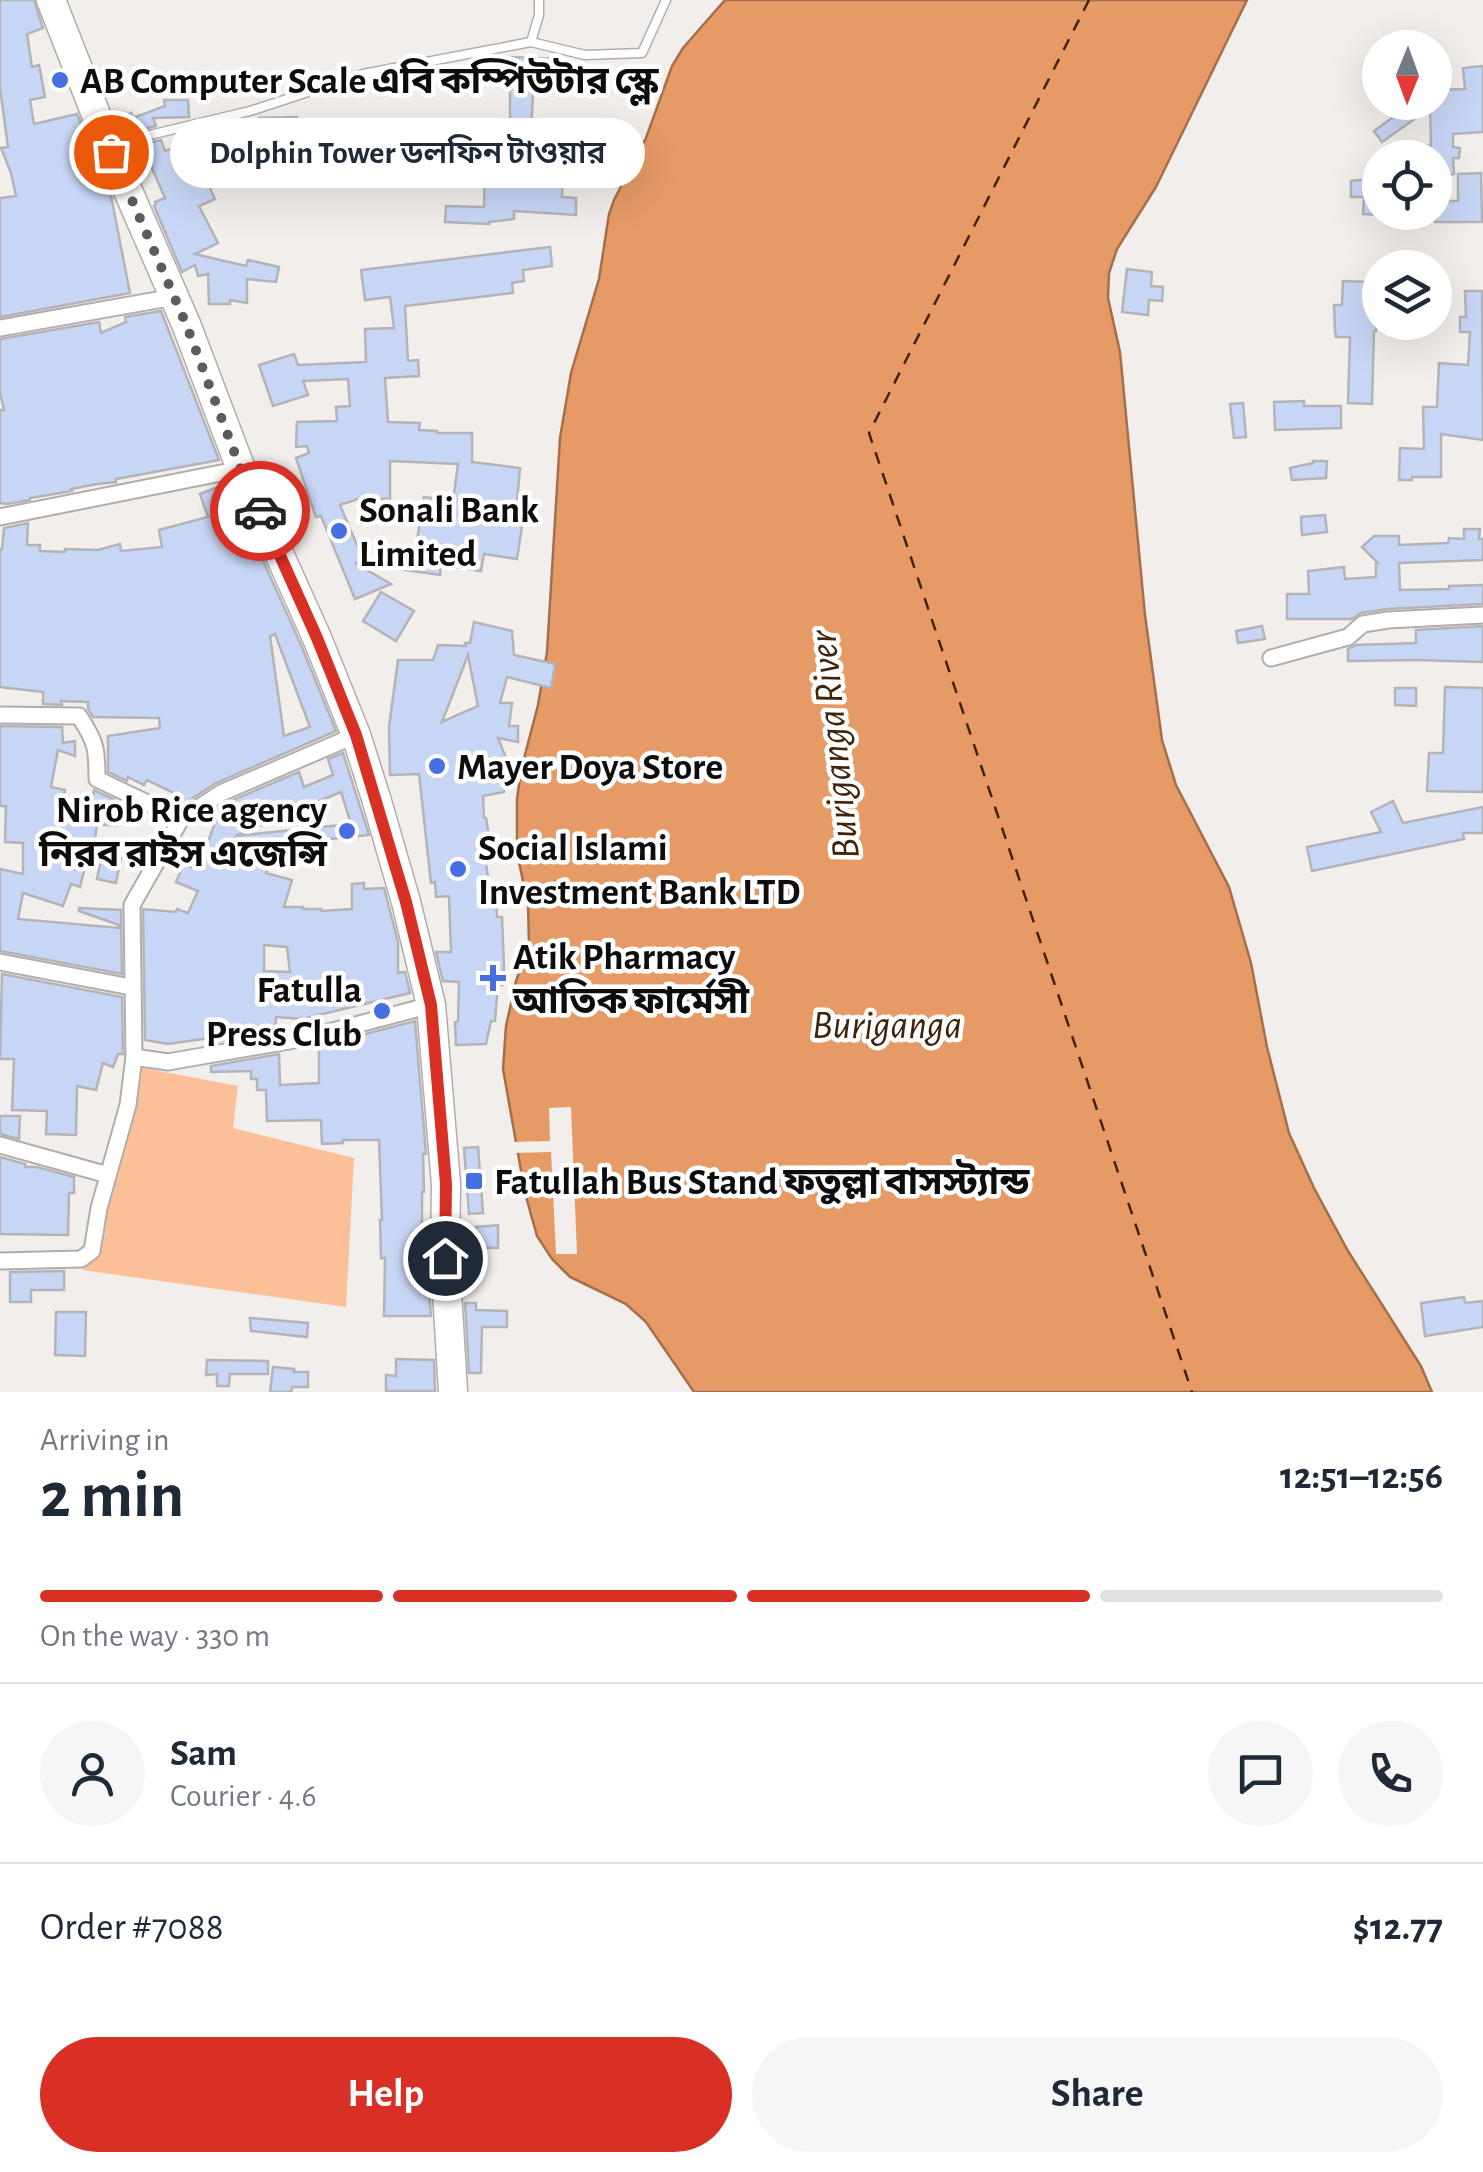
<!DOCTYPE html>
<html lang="en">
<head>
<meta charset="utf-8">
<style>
	:root { --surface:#fff; --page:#f6f6f7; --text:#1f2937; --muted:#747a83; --line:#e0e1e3; --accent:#d93025 }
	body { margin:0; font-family:"Alegreya Sans","Noto Sans Bengali",sans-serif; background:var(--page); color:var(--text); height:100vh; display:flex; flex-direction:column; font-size:38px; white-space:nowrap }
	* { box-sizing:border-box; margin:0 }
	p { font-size:32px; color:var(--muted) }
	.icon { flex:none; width:55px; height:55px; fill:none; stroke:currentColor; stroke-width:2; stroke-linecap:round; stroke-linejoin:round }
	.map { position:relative; height:1392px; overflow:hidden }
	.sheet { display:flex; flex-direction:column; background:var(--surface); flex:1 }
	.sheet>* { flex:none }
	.needle { width:65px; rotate:181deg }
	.buttons { position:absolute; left:1362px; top:30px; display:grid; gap:20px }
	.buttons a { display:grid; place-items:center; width:90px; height:90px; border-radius:50%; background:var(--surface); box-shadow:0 10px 40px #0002; font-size:50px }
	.pin { position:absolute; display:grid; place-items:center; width:85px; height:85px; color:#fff; margin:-42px; border:5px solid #fff; border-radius:50%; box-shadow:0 2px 10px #0007 }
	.courier { position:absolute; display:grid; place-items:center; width:100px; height:100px; margin:-50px; border:8px solid #d93025; border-radius:50%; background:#fff; color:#222; box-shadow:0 2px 12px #0007 }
	.bubble { position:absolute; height:70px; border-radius:35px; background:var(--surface); box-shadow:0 10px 40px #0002; font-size:32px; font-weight:600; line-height:70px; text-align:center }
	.summary em { font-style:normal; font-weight:600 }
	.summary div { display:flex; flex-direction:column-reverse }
	.summary { display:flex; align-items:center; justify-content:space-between; height:170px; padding:0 40px }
	h1 { font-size:65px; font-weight:600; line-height:75px }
	.bar { display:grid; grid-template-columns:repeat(4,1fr); gap:15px 10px; align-content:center; height:120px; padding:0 40px }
	.bar i { height:12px; border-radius:8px; background:var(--line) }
	.bar .active { background:var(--accent) }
	.bar p { grid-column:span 4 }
	.line { display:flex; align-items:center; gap:25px; padding:0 40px; border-top:2px solid var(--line) }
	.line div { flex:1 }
	.round { display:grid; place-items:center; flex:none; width:105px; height:105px; border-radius:52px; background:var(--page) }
	.action { display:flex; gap:20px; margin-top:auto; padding:20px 40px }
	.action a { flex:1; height:115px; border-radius:60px; background:var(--accent); color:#fff; font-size:40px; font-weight:600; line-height:115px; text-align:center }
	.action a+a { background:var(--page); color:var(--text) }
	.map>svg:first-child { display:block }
	.green { fill:#fcc099 }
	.water { fill:#e69a66; stroke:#a56f4b; stroke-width:2.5 }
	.pier { fill:#f2eeeb }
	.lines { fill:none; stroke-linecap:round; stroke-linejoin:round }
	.ferry { stroke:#41230c; stroke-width:2.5; stroke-dasharray:12 10; stroke-linecap:butt }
	.building { fill:#c8d6f5; stroke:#b2b4b8; stroke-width:2.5; fill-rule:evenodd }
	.lane-casing { stroke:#b2adab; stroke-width:11 }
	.street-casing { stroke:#b2adab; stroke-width:19 }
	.highway-casing { stroke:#b2adab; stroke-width:31 }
	.lane { stroke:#fff; stroke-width:8 }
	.street { stroke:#fff; stroke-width:15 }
	.highway { stroke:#fff; stroke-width:28 }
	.done { stroke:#5e5b5a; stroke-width:10; stroke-dasharray:0 18 }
	.route { stroke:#d93025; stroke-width:12 }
	.poi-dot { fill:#476fe2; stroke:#fff; stroke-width:4 }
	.labels { text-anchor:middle; stroke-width:9; stroke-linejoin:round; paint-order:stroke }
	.poi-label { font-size:38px; font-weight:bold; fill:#0e0c0c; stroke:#fff; text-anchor:start }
	.water-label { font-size:40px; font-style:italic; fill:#41230c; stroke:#fff }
</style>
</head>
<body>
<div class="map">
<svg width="1483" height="1392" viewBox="0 0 1483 1392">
	<rect width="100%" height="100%" fill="#f2eeeb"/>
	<!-- green -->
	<path class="green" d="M133,1066L238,1086L233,1128L354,1158L346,1307L82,1270Z"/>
	<!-- water -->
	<path class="water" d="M725,0H1247L1156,187L1117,249L1109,273L1108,298L1120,352L1145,615L1162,740L1176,785L1229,887L1251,963L1267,1047L1289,1133L1314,1188L1348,1251L1421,1366L1432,1392H694L646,1322L626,1304L570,1277L552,1259L537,1236L525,1193L503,1069L506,1026L516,981L529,944L528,904L517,853V799L521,770L538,705L547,652L560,438L571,373L599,279L609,214L614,200L646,138L672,66L683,48Z"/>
	<!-- pier -->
	<path class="pier" d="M571,1107L577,1254H556L551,1152L512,1153L510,1142L550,1141L549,1108Z"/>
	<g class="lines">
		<!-- ferry -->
		<path class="ferry" d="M1089,0L869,433L1192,1392"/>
	</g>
	<!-- building -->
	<g class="building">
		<path d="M0,0H34L43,28L27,34L32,67L39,65L45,97L30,100L34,124L77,114L111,196L130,293L0,317V198L16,196L11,173L1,148L8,147L0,88Z"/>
		<path d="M510,57L562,59L560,74L534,69L530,159H535V170L563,172L562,197L576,198V215L514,211V219L489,222V224L445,222L446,206L484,207L485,160L510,159Z"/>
		<path d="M1483,66V132L1453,134V147L1460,148L1459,158H1453L1454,174L1437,175V158H1413L1412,144L1431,146L1430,108L1382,142L1374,131L1414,102H1436V90L1465,89L1463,68Z"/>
		<path d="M164,100H188L189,117L153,118L156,126L122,134L117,120L131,113L133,118L165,106Z"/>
		<path d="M297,117V126H310V139H304V181L246,182V174L209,186L215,199L199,206L218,243L195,254L246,266L248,260L279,267L276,282L247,279V303L230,300V304H209L208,274L198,276L195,265L182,272L154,206L156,204L155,202L165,198L151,166L139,172L128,148L161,140L165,151L202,138L201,130L230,124L259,120V118Z"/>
		<path d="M1481,173L1482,222H1435V201H1458V174Z"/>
		<path d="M1380,178V215L1363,214L1364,197H1351V181Z"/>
		<path d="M550,247L552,266L523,270L524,281L512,283L513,293L405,306L408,361L418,360L419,376L385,378L388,422L420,423L419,430L437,431V433H472V462L520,468L516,512L524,513L517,559L484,554L481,571L441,565L440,575L372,565L379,550L415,553L424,497L453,501L458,464L390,461V499H358L340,505L365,564L355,563L391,584L355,599L321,516L316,517L296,458L309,453L307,446L296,447L297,422L337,421L336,407L350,406L348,379L303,381L308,395L273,406L259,365L294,354L298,365L366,362L365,329L394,328L390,297L365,300L361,270Z"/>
		<path d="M1127,269L1152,272L1151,286L1163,287L1162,301L1149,300L1148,315L1122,312Z"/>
		<path d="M1343,281L1372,282L1369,305L1375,306V315H1377L1376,331H1374L1372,404L1348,403L1350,337H1336L1335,331L1334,305H1342Z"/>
		<path d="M1465,291H1482L1483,440L1441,434V477H1412V480H1399L1400,448L1424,449L1423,407H1437L1439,363L1468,365L1470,332H1460V317H1466Z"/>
		<path d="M161,311L219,460L116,479V482L97,484L71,489L72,491L30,498V500L7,504L0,503V410H4L0,393V339L99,322L101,333L126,322L125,317Z"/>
		<path d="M1304,401V406H1341V428L1275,430L1274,402Z"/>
		<path d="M1243,403L1246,437L1234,438L1230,404Z"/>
		<path d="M1313,461H1327L1326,478L1292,480L1290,468L1313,463Z"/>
		<path d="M228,483L301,645L336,731L216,783L182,805L171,799L174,793L147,780L144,785L128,777L127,781L108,772V736L160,728L159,718L93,717L88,709V702L61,701L62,705L43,704V692L0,687V549H2L4,528L28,523L27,545H40V551L65,552V549L98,550L120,544L121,551L162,547L159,530L208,517L200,494ZM275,634L310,727L284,736L270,636Z"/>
		<path d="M1325,515L1327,532L1302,535L1301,517Z"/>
		<path d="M1464,529H1480L1479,539H1483V560L1399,563L1400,590L1449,589V586L1483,585V604L1387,609L1361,613L1352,619H1287V594H1309L1308,571L1344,567L1345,579L1376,577V563H1378L1362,547L1374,536H1399V545L1448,543L1449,538L1464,539Z"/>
		<path d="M381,592L414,611L396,641L363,621Z"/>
		<path d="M474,622L512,631L514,655L555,664L551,688L507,677L500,703H512L509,726H518V742L498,738L508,763H504V792L483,796L484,818H486L489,836L482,837L489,884H492L493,897H496L497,917H502L504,967L503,985H498L495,1021H491L486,1044L456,1045L455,1022L458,1021L459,982L443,981L436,952H451L449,896L436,897L435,882L431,883L419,774L390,775L389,727L398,660H433L438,645L466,646L465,643H470ZM468,655L478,706L442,722Z"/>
		<path d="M1262,626L1265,639L1238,643L1236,631Z"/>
		<path d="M1483,626V662L1416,660L1348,661V649L1356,645L1416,643V630Z"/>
		<path d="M1445,687L1483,688V792L1427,791L1429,753H1443Z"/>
		<path d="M1395,688H1416V706L1395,705Z"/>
		<path d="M0,726L62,727L63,743L75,741V756L58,750L51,787L65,790L63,801L91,809L94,790L122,803L117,826L97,824L94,846L72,844L73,869L84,871L80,887L71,884L63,906L23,893L18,919L119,928V925L79,911V908L121,910L122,974L0,951V869L23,874V843L5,842L6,806H0Z"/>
		<path d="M343,753L369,835L293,843L282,839L266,873L292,880L284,907H303V909H321V911L352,909V884L364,883V889L384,888L398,942V973L405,972L410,993L302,1019L276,1017L275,1032L210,1043V1038L168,1044L145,1040L143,909L176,912L177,909L188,913L198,891L176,882L183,865L191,867L195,857L198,858L203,846L206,847L218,815L212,812L226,803L299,772L304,787L333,775L328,759ZM341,792L351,824L235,836ZM264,945L287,947L290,972L264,971Z"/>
		<path d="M1393,801L1403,823L1483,807V833H1463L1464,839L1312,871L1307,847L1381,832L1371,812Z"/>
		<path d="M102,854L121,858L116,883L97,879Z"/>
		<path d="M2,974L122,997L123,1054H118L113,1067L103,1063L96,1090L77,1086L76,1135L46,1134L47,1111L12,1110L14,1059H0Z"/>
		<path d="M415,1021L426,1154H423L424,1192H422V1242H425L431,1316H384L385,1258H381L380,1220H382L379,1140H343V1143L322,1144L321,1120L267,1121L266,1090H257V1079H251V1071L211,1072V1066L279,1054L280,1085L319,1083V1046Z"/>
		<path d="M0,1116H20L19,1139L0,1134Z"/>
		<path d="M478,1147L483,1213L469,1214L464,1148Z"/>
		<path d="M0,1157L25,1164V1167H37L74,1177V1193H69L68,1235L0,1234Z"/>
		<path d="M498,1225V1248H477L476,1227Z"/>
		<path d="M64,1271V1290H31V1302H10V1272Z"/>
		<path d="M1464,1297L1465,1303L1483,1301V1327L1425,1336L1421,1303Z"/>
		<path d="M465,1303H476V1310L507,1311V1327H482L481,1373H469Z"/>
		<path d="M56,1312H86L85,1356L55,1355Z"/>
		<path d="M250,1318L308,1323L307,1337L251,1331Z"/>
		<path d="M396,1359L434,1360L435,1391H386V1375L396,1376Z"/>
		<path d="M207,1360L268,1361V1374H230L229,1386H217V1374L206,1375Z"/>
		<path d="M273,1367L294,1369V1372H308V1387H292L291,1392H270Z"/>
	</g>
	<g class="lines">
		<defs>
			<g id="lane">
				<path d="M531,42L539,15V0"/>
				<path d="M112,144L250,111L363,74L531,42L585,55L642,53L666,0"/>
			</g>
			<g id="street">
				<path d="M0,328L174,297"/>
				<path d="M0,517L241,469"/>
				<path d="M1271,658L1348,637L1363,624L1388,620L1483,615"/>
				<path d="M0,715L79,716C96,742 97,748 97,779L181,819L221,793L356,735"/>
				<path d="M0,962L131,987"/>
				<path d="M134,1057L132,905L181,819"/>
				<path d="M0,1145L108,1175"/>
				<path d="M0,1261L81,1259L92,1251L99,1208L128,1105L134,1057L168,1062L306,1038L431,1005"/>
			</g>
			<path id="highway" d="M51,0L108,145L186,324L241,469L317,638L356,735L376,798L406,902L431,1005L446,1184L445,1258L453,1392"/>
		</defs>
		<!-- lane casing -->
		<use href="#lane" class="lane-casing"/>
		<!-- street casing -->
		<use href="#street" class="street-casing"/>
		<!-- highway casing -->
		<use href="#highway" class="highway-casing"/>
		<!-- lane -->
		<use href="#lane" class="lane"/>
		<!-- street -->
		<use href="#street" class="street"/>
		<!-- highway -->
		<use href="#highway" class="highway"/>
	</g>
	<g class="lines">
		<!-- done -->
		<path class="done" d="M111,152L186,324L241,470L260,511"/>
		<!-- route -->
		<path class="route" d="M260,511L317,638L356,735L406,902L431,1005L446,1184L445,1258"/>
	</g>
	<!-- markers -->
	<g class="poi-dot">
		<circle cx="60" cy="80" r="10"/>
		<circle cx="339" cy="531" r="10"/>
		<circle cx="437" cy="766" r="10"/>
		<circle cx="347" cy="831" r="10"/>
		<circle cx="458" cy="869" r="10"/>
		<path d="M488 963h10v10h10v10h-10v10h-10v-10h-10v-10h10z"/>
		<circle cx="382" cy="1011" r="10"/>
		<rect x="464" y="1171" width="20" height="20" rx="5"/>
	</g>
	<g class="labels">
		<!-- poi labels -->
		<g class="poi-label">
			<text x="80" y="93">AB Computer Scale এবি কম্পিউটার স্কেল</text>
			<text x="359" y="522">Sonali Bank<tspan x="359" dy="44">Limited</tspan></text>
			<text x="457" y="779">Mayer Doya Store</text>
			<text x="327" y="822" text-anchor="end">Nirob Rice agency<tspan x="327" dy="44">নিরব রাইস এজেন্সি</tspan></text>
			<text x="478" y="860">Social Islami<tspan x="478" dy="44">Investment Bank LTD</tspan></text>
			<text x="513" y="969">Atik Pharmacy<tspan x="513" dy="44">আতিক ফার্মেসী</tspan></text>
			<text x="362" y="1002" text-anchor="end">Fatulla<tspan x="362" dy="44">Press Club</tspan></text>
			<text x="494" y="1194">Fatullah Bus Stand ফতুল্লা বাসস্ট্যান্ড</text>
		</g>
		<!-- water labels -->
		<g class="water-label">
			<text transform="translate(833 745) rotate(-96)" y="14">Buriganga River</text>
			<text x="887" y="1038">Buriganga</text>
		</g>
	</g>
</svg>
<div class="buttons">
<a><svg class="needle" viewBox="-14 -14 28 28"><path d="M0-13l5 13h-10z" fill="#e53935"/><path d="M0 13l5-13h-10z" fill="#747a83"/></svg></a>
<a><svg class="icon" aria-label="locate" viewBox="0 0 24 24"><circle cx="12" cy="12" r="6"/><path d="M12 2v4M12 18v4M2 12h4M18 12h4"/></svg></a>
<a><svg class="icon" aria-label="layers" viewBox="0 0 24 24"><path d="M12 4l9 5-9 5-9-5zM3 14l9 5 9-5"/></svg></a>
</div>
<div class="pin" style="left:111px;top:152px;background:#ea580c"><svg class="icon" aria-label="bag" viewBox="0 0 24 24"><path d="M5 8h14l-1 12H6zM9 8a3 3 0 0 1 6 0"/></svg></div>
<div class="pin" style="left:445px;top:1258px;background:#1f2937"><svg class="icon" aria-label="home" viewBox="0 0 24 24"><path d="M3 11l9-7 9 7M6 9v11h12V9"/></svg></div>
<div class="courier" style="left:260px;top:511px"><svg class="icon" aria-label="car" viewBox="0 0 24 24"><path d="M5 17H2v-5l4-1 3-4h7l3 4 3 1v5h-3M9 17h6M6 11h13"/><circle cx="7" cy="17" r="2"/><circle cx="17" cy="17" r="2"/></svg></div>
<div class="bubble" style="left:170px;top:118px;width:475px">Dolphin Tower ডলফিন টাওয়ার</div>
</div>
<section class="sheet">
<div class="summary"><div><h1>2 min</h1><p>Arriving in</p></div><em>12:51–12:56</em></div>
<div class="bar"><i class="active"></i><i class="active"></i><i class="active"></i><i></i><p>On the way · 330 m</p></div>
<div class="line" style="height:180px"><a class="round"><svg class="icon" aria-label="person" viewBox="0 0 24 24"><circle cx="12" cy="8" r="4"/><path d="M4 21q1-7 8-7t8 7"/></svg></a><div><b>Sam</b><p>Courier · 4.6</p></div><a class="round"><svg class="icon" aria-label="chat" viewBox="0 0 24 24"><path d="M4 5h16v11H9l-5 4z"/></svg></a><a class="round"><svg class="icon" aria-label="phone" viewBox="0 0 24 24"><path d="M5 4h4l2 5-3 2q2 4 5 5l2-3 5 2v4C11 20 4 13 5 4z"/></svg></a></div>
<div class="line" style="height:130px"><div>Order #7088</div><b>$12.77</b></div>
<div class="action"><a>Help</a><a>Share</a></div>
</section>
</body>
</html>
